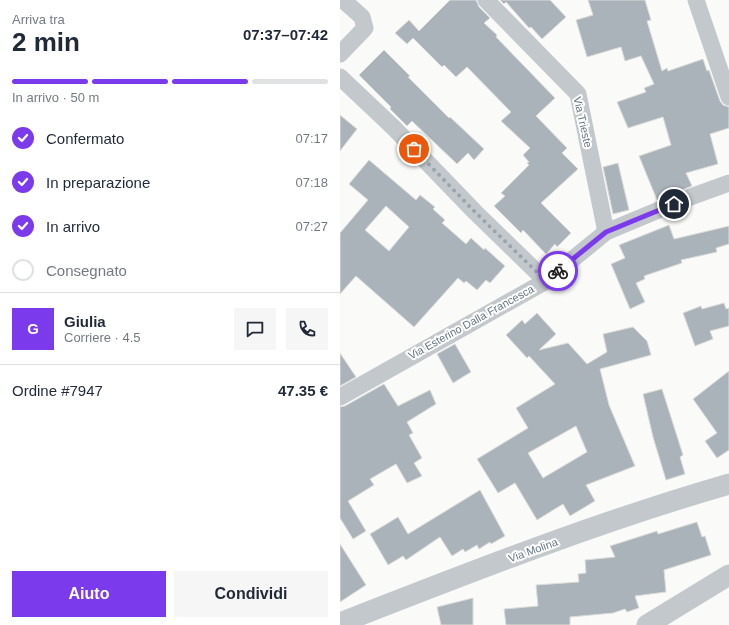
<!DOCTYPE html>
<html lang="it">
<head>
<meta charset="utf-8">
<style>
	:root { --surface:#fff; --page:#f6f6f7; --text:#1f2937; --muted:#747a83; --line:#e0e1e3; --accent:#7c3aed }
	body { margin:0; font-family:Arial,sans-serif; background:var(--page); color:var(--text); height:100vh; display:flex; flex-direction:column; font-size:15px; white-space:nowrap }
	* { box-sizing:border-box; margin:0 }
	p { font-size:13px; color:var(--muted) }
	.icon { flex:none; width:22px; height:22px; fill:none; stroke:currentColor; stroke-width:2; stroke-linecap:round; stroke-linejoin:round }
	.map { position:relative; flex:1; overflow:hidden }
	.side { display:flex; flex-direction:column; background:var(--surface); width:340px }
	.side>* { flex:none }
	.pin { position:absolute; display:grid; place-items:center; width:34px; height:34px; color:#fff; margin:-17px; border:2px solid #fff; border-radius:50%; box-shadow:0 1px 4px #0007 }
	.courier { position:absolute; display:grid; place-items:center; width:40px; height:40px; margin:-20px; border:3px solid #7c3aed; border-radius:50%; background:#fff; color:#222; box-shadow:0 1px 5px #0007 }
	.headline em { font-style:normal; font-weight:800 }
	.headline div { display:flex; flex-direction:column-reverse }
	.headline { display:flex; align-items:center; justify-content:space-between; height:68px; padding:0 12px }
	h1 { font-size:26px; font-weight:800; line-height:30px }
	.bar { display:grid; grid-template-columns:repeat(4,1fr); gap:6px 4px; align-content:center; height:48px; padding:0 12px }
	.bar i { height:5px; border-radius:3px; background:var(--line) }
	.bar .active { background:var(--accent) }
	.bar p { grid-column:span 4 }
	.line { display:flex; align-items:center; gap:10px; padding:0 12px; border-top:1px solid var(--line) }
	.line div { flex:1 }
	.round { display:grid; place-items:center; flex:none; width:42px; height:42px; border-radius:0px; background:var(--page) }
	ol { padding:0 12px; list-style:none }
	li { display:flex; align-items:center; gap:12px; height:44px }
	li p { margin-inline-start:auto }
	li .icon { padding:4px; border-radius:50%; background:var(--accent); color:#fff; stroke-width:4 }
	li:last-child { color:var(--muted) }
	li i { width:22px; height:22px; border:2px solid var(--line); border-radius:50% }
	.cta { display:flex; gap:8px; margin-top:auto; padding:8px 12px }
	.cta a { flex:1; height:46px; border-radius:0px; background:var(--accent); color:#fff; font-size:16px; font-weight:800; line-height:46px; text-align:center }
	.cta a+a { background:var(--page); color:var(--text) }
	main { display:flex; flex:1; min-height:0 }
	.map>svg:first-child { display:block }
	.building { fill:#aab3b9; stroke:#dcdcda; fill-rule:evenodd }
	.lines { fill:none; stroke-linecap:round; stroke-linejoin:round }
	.minor { stroke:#c3c8cc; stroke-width:17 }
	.tertiary { stroke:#c3c8cc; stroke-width:21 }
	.done { stroke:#99a4ac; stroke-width:4; stroke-dasharray:0 7.2 }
	.route { stroke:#7c3aed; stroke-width:5 }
	.labels { text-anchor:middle; stroke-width:4; stroke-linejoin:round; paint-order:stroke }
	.street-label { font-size:11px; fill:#657683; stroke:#fff }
</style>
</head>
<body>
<main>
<section class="side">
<div class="headline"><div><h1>2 min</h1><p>Arriva tra</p></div><em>07:37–07:42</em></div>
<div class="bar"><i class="active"></i><i class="active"></i><i class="active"></i><i></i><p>In arrivo · 50 m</p></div>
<ol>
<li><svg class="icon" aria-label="check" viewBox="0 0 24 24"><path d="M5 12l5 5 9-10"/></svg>Confermato<p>07:17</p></li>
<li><svg class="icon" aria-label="check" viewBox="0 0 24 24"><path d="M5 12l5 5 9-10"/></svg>In preparazione<p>07:18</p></li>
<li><svg class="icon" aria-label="check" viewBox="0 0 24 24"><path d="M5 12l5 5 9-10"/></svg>In arrivo<p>07:27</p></li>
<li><i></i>Consegnato</li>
</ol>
<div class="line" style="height:72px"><b class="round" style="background:var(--accent);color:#fff">G</b><div><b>Giulia</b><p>Corriere · 4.5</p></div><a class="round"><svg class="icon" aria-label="chat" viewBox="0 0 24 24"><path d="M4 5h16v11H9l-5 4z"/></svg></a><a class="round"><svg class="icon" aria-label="phone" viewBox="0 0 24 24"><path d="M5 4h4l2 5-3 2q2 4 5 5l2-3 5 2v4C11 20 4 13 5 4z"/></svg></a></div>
<div class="line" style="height:52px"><div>Ordine #7947</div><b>47.35 €</b></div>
<div class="cta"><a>Aiuto</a><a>Condividi</a></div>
</section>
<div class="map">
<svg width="389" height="625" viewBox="0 0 389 625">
	<rect width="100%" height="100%" fill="#fafaf8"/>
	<!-- building -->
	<g class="building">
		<path d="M110,0H136L139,7L150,18L144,23L157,35L156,37L215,98L196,116L227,148L222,153L238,169L201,203L231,233L217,247L215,244L206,254L183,230L181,233L154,206L165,196L161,193L189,165L187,163L189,162L183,155L190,148L161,121L171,112L127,67L116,77L104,65L102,67L73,38L67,44L55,33L69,20L79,31Z"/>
		<path d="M160,0H210L226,17L202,39L191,27L189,28L166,2L164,4Z"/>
		<path d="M248,0H305L311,20L307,21L322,71L327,68L328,71L363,59L367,71L369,70L380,101L383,105L389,107V128L370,134L378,164L346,173L352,186L317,200L299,156L331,145L323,117L288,128L277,102L306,92L304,88L314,84L301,56L285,61L281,47L247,57L236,20L253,15Z"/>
		<path d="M44,50L70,76L68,77L109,118L110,117L144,149L134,160L128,153L117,164L72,121L67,126L50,109L51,107L19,75Z"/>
		<path d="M0,115L17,129L0,151Z"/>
		<path d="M29,160L76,200L80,195L95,207L93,209L105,220L102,223L126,244L131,238L144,250L145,248L165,266L150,283L146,280L137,290L126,281L124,283L118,278L74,327L16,276L0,294V233L28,200L9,184ZM46,206L69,227L49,251L25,230Z"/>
		<path d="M278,163L289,210L273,214L263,167Z"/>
		<path d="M329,225L334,239L389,226V244L376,248L377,252L341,260L342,263L304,276L305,279L296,283L305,302L290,309L271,264L285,258L279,245Z"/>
		<path d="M384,303L386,309L389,308V326L370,331L373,339L355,346L343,313L361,306L362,309Z"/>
		<path d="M197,313L216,334L199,350L228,343L247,364L267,352L263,334L293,327L307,341L311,355L260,369L269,405L295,466L246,485L255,501L230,516L223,504L197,520L175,483L158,493L137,459L188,428L176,408L215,384L189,356L187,358L166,335L182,320L185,324ZM236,426L247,452L203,478L188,453Z"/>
		<path d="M115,344L131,372L113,383L97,354Z"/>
		<path d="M0,353L16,377L0,386Z"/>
		<path d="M389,371V450L377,458L365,441L377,433L353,399Z"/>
		<path d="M44,384L58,406L90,390L96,404L67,422L73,433L69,435L82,458L74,463L82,476L67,483L56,464L30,479L34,485L8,501L26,531L13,539L0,518V407L5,406Z"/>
		<path d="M322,389L343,455L340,457L345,474L326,480L313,437L303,394Z"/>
		<path d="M140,490L165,536L151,544L150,542L139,549L137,545L125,552L123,549L112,556L100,537L66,560L63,556L48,565L30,534L58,517L68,534Z"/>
		<path d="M357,522L362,537L365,536L371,555L324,570L326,592L295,596L299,608L287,612L285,609L273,613L230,617V625H166L164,609L198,606L196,585L239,582L238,574L246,573L245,560L275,557L270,546L317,531L318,534Z"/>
		<path d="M0,544L26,585L0,602Z"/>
		<path d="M133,598V625H101L97,607Z"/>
	</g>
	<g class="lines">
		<!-- minor -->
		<g class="minor">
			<path d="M146,0L238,94L266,232"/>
			<path d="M356,0L389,97"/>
			<path d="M0,54L25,28L22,17L3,0"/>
			<path d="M0,77L54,128L135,212L206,281"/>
			<path d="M0,397L206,281L266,232L345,199L389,183"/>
		</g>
		<!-- tertiary -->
		<g class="tertiary">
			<path d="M0,623C128,573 257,522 389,484"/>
			<path d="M307,625L389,575"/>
		</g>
	</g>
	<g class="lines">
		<!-- done -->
		<path class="done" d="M74,149L135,212L206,281L218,271"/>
		<!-- route -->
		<path class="route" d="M218,271L266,232L334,204"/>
	</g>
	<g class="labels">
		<!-- street labels -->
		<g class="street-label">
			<text transform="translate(243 122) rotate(77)" y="4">Via Trieste</text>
			<text transform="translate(131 322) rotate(-29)" y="4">Via Esterino Dalla Francesca</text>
			<text transform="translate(193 550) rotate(-20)" y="4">Via Molina</text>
		</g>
	</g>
</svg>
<div class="pin" style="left:74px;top:149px;background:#ea580c"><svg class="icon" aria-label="bag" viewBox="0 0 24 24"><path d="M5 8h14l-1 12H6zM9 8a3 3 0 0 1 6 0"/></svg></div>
<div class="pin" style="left:334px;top:204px;background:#1f2937"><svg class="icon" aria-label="home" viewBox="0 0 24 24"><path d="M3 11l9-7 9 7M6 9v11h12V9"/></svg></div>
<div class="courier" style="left:218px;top:271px"><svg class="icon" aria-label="bike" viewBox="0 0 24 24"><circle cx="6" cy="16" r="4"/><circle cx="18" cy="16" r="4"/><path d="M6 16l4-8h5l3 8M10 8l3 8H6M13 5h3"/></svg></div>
</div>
</main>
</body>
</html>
